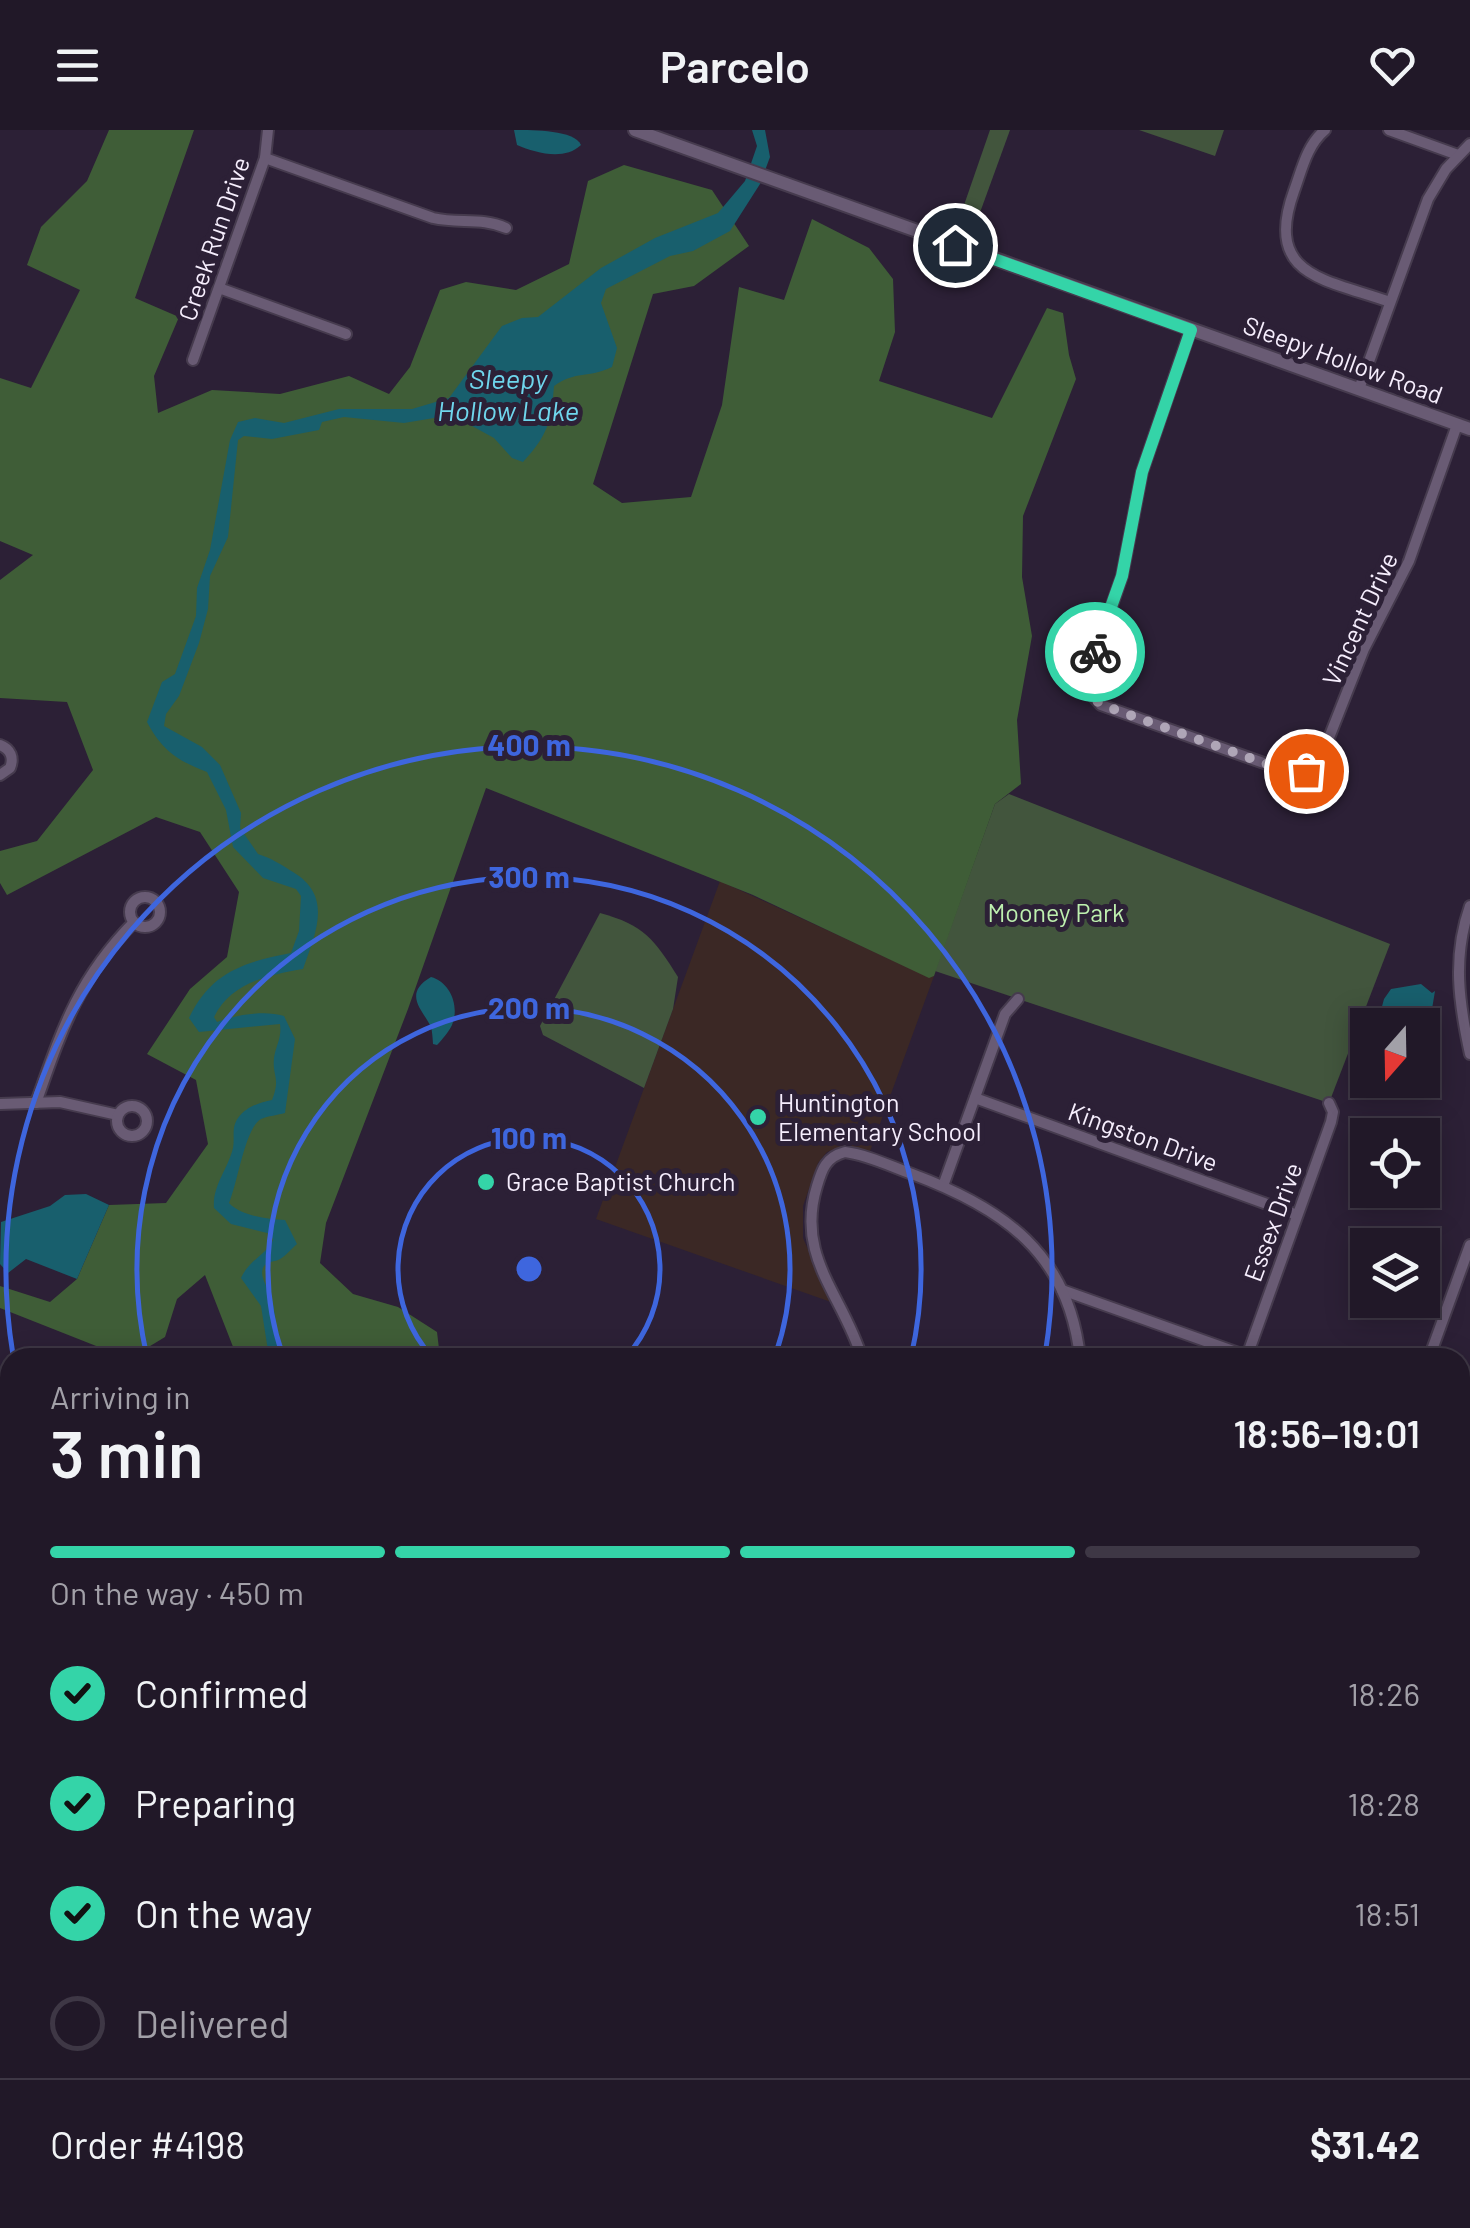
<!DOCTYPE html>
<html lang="en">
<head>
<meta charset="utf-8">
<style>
	:root { --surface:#211828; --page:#2d2534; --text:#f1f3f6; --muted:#a2a0a8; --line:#3e3745; --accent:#34d4a8 }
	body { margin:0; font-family:Barlow,sans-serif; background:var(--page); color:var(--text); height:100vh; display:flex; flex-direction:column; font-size:38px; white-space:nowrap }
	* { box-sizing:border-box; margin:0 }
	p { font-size:32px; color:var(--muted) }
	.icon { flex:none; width:55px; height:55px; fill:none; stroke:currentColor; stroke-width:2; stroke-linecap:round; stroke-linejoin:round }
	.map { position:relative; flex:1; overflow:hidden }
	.side { position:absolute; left:0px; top:1218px; width:1470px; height:882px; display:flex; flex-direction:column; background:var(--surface); border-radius:30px 30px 0 0; box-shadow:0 5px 25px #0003,0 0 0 2px var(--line) }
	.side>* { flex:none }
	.needle { width:65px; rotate:200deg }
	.controls { position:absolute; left:1350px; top:878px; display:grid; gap:20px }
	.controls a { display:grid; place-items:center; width:90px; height:90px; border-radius:0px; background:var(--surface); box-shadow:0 5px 25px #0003,0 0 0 2px var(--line); font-size:50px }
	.pin { position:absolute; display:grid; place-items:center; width:85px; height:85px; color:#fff; margin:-42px; border:5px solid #fff; border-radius:50%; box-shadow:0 2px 10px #0007 }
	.courier { position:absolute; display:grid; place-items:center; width:100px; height:100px; margin:-50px; border:8px solid #34d4a8; border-radius:50%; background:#fff; color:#222; box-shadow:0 2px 12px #0007 }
	.head em { font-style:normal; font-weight:600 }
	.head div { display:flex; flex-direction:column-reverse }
	.head { display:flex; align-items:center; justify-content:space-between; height:170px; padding:0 50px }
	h1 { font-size:65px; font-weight:600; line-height:75px }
	.bar { display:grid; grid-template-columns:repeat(4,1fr); gap:15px 10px; align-content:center; height:120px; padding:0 50px }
	.bar i { height:12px; border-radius:8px; background:var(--line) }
	.bar .current { background:var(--accent) }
	.bar p { grid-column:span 4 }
	.line { display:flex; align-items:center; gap:25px; padding:0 50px; border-top:2px solid var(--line) }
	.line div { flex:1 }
	ol { padding:0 50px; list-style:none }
	li { display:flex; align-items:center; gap:30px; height:110px }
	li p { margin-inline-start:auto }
	li .icon { padding:10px; border-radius:50%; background:var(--accent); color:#111; stroke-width:4 }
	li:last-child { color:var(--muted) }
	li i { width:55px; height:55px; border:5px solid var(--line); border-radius:50% }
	header { display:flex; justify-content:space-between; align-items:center; height:130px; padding:0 50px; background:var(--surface); font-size:45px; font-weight:600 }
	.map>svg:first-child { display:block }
	.education { fill:#3b2825 }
	.green { fill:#42553d }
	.forest { fill:#3f5d37 }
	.water { fill:#185f6d }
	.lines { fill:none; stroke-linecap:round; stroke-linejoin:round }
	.stream { stroke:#185f6d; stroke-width:2.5 }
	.minor-casing { stroke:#463b4e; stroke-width:14 }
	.tertiary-casing { stroke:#463b4e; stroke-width:16 }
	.minor { stroke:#695b74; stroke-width:10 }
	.tertiary { stroke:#695b74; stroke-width:12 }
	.done { stroke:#afa6b7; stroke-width:10; stroke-dasharray:0 18 }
	.route { stroke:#34d4a8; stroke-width:12 }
	.ring { fill:none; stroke:#3e66de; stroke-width:5 }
	.poi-dot { fill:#34d4a8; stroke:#2c2036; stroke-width:4 }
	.labels { text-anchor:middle; stroke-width:10; stroke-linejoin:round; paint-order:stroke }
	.street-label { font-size:25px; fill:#f6eefd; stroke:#2c2036 }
	.park-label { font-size:25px; fill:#bef0af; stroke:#2c2036 }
	.poi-label { font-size:25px; fill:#f6eefd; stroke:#2c2036; text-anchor:start }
	.water-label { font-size:28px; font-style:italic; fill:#6fd6ed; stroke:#2c2036 }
	.centre { fill:#3e66de; stroke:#2c2036; stroke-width:5 }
	.ring-label { font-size:30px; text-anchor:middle; font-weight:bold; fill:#3e66de; stroke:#2c2036; stroke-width:10; stroke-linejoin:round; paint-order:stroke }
</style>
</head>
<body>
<header><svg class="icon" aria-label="menu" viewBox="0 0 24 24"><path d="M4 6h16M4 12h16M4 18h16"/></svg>Parcelo<svg class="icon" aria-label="heart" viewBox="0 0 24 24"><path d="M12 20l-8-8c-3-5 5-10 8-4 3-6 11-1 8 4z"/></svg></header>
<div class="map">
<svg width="1470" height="2098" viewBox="0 0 1470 2098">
	<rect width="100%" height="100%" fill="#2c2036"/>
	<!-- education -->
	<path class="education" d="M720,751L929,847L934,846L869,1024L846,1015L827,1022L818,1033L803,1076V1108L831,1172L596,1089Z"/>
	<!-- green -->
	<g class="green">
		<path d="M990,0H1010L970,110L954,104Z"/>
		<path d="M1139,0H1224L1215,26Z"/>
		<path d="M1009,664L1390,814L1329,973L935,841L995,674Z"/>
		<path d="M600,783C644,795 654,809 678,847L673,879L644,958L543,905L540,896Z"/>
	</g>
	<!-- forest -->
	<g class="forest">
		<path d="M109,0H194L135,168L179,187L154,246L158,283L212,260L280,264L349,246L389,264L410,237L440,160L466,152L516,160L569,134L588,51L624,35L712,60L749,116L694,156L653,164L593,354L622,373L691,367L722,275L739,157L784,170L812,89L869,118L893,149L895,202L879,251L992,288L1047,178L1063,183L1069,225L1076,249L1023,386L1022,447L1032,506L1017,590L1021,654L995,674L934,846L929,848L753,765L486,658L408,879L326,1093L320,1133L353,1164L398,1177L437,1202L440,1227H237L205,1145L177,1169L165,1207L132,1227H124L0,1178V1156L50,1172L77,1149L109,1075L166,1073L208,1014L196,950L147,924L190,859L227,827L239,762L200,702L156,687L7,765L0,753V721L37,711L93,640L67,572L0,568V450L33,425L0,411V248L31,258L80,160L27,135L41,97L87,51Z"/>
		<path d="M10,1426V1576L0,1579V1449Z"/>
		<path d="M10,1933V2090H84L77,2098H0V1960Z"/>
	</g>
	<!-- water -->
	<g class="water">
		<path d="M514,0C535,0 574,0 581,15C564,31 536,23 517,15Z"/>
		<path d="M752,0H765L770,27L760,54L730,101L693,121L670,126L606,159L601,173L617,218L612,237C587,249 577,240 554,256C551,292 548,305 523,332L512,328L494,308L452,285L404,293L344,287L322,292L319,300L272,309L244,306L238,310L228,407L210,446L208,479L199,513L179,566L166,584L164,596L202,617L220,635L241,683L240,698L258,724C271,728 282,735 293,742C333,766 316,802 303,839C267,845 231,853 214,887L217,892C236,885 264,880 284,886L295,909L285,983C278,985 268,986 261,989C245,998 238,1052 229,1073C241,1086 267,1089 285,1090L297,1114C291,1119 285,1127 278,1130C273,1132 268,1131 264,1136C258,1146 268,1157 271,1166C277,1186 275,1212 287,1227H269L261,1176L241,1148C249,1130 266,1125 273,1110L271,1104L231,1094L214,1078C212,1056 228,1039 233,1018C235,1007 231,998 238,988C247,976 259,973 272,970C281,948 272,946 274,928C276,915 282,908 280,894L199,902L189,888C211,842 244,832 291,823L299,801L301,766L296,759L263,748L233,717L226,680L207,642C176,630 162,620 147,592L162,552L175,544L196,486L197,458L210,420L230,310L238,292L255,288L284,293L339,279H412L449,268L502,196L522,188L538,187L601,138L655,108L718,83L745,51L757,16Z"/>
		<path d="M431,847C450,852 460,876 452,895C450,900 442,910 437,915L433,914C433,912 432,899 431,897C423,880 402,864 431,847Z"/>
		<path d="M1421,854L1432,863L1435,861L1432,879L1398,895H1377L1384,869L1391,859Z"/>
		<path d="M86,1064L109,1075L77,1149L26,1129L8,1143L0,1134L1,1092L50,1076L65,1065Z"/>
	</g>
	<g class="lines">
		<!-- stream -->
		<path class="stream" d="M0,1530L10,1525"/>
		<defs>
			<g id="minor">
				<path d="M1325,0C1307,15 1302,39 1294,61C1263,147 1326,149 1390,172"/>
				<path d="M1389,0L1458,25"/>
				<path d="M265,28L433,88C459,94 482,87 506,98"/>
				<path d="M219,158L346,204"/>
				<path d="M1191,199L1142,342L1122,446L1087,547L1090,563L1101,575L1289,642L1306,641L1319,633L1364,519L1409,431L1457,295"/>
				<path d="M193,230L265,28L268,0"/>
				<path d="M1359,259L1428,69L1446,39L1470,14"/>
				<path d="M0,615C11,619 14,628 10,638L0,645"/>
				<circle cx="145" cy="782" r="15"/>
				<path d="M1470,776C1452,827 1459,873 1470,924"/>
				<path d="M975,968L1297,1085"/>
				<path d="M36,973C62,899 78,849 134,792"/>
				<path d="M0,974L60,972L118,985"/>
				<circle cx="132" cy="991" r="15"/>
				<path d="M943,1056L1005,884L1018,869"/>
				<path d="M1062,1160L1250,1227"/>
				<path d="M1247,1226L1331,992L1333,982L1329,973"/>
				<path d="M862,1228C843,1165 795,1127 817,1056C822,1039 826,1027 845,1022C868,1025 890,1036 912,1044C1003,1078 1069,1123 1080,1228"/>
				<path d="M1429,1228L1470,1115"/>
				<path d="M1460,1304L1470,1307"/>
				<path d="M1460,1479L1470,1482"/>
				<path d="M1460,1624L1470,1612"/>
				<path d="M1460,2003L1470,2006"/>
				<path d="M1460,2039L1470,2012"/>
				<path d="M526,2090L527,2098"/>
				<path d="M1160,2090L1173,2098"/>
				<path d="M1457,2090L1470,2095"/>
				<path d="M352,2098L355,2090"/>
				<path d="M555,2098L556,2090"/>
				<path d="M705,2098L708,2090"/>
				<path d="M857,2098L860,2090"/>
				<path d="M1014,2098L1019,2090"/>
				<path d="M1314,2098L1317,2090"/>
			</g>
			<g id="tertiary">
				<path d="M635,0L1470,299"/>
				<path d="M0,1297L10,1301"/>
				<path d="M1460,1824L1470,1827"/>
			</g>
		</defs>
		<!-- minor casing -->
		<use href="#minor" class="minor-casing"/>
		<!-- tertiary casing -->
		<use href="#tertiary" class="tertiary-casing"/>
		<!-- minor -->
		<use href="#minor" class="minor"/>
		<!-- tertiary -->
		<use href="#tertiary" class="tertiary"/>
	</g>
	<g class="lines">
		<!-- done -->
		<path class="done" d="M1095,522C1087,543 1081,560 1102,575L1289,642L1306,641"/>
		<!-- route -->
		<path class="route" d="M955,115L1191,200L1142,342L1122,446L1095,522"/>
	</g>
	<!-- distance rings -->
	<g class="ring">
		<path d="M432 1227A131 131 0 1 1 626 1227"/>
		<path d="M283 1226A261 261 0 1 1 775 1226"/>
		<path d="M147 1227A392 392 0 1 1 911 1227"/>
		<path d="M13 1225A523 523 0 1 1 1045 1225"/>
	</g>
	<!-- markers -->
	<g class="poi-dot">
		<circle cx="758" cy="987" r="10"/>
		<circle cx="486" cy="1052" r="10"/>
	</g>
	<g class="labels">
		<!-- street labels -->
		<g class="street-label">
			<text transform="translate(214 109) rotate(-71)" y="9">Creek Run Drive</text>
			<text transform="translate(1343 230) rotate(20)" y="9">Sleepy Hollow Road</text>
			<text transform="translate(1360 489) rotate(-65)" y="9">Vincent Drive</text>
			<text transform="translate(1143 1007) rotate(20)" y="9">Kingston Drive</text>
			<text transform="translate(1273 1092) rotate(-70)" y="9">Essex Drive</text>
		</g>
		<!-- park labels -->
		<g class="park-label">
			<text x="1056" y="792">Mooney Park</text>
		</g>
		<!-- poi labels -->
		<g class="poi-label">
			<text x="778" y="982">Huntington<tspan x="778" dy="29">Elementary School</tspan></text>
			<text x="506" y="1061">Grace Baptist Church</text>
		</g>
		<!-- water labels -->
		<g class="water-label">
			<text x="508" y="259">Sleepy<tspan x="508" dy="32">Hollow Lake</tspan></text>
		</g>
	</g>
	<circle cx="529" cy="1139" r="15" class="centre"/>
	<g class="ring-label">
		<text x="529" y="626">400 m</text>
		<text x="529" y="758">300 m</text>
		<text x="529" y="889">200 m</text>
		<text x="529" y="1019">100 m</text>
	</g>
</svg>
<div class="controls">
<a><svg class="needle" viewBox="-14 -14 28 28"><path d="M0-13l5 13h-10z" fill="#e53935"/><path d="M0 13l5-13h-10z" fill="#a2a0a8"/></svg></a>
<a><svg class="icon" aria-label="locate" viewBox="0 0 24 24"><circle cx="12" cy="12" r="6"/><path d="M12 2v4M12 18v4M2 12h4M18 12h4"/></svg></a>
<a><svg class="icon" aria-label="layers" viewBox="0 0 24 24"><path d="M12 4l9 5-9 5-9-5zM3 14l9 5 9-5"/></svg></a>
</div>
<div class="pin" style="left:1306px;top:641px;background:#ea580c"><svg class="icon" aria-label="bag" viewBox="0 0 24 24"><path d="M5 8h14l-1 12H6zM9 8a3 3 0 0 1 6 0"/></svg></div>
<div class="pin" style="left:955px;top:115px;background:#1f2937"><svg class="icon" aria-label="home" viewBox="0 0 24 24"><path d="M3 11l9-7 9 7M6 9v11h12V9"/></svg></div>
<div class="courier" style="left:1095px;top:522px"><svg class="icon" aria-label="bike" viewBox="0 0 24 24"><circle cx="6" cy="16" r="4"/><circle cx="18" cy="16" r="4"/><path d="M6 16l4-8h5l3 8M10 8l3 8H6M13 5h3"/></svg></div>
<section class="side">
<div class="head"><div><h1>3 min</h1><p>Arriving in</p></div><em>18:56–19:01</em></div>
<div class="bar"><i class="current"></i><i class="current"></i><i class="current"></i><i></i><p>On the way · 450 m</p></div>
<ol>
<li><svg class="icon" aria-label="check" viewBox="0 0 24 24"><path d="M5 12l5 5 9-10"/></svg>Confirmed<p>18:26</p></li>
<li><svg class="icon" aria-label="check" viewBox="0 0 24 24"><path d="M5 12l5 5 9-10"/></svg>Preparing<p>18:28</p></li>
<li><svg class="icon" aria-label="check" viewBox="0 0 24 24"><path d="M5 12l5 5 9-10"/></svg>On the way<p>18:51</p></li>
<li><i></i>Delivered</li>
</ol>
<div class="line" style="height:130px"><div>Order #4198</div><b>$31.42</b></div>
</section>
</div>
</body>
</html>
